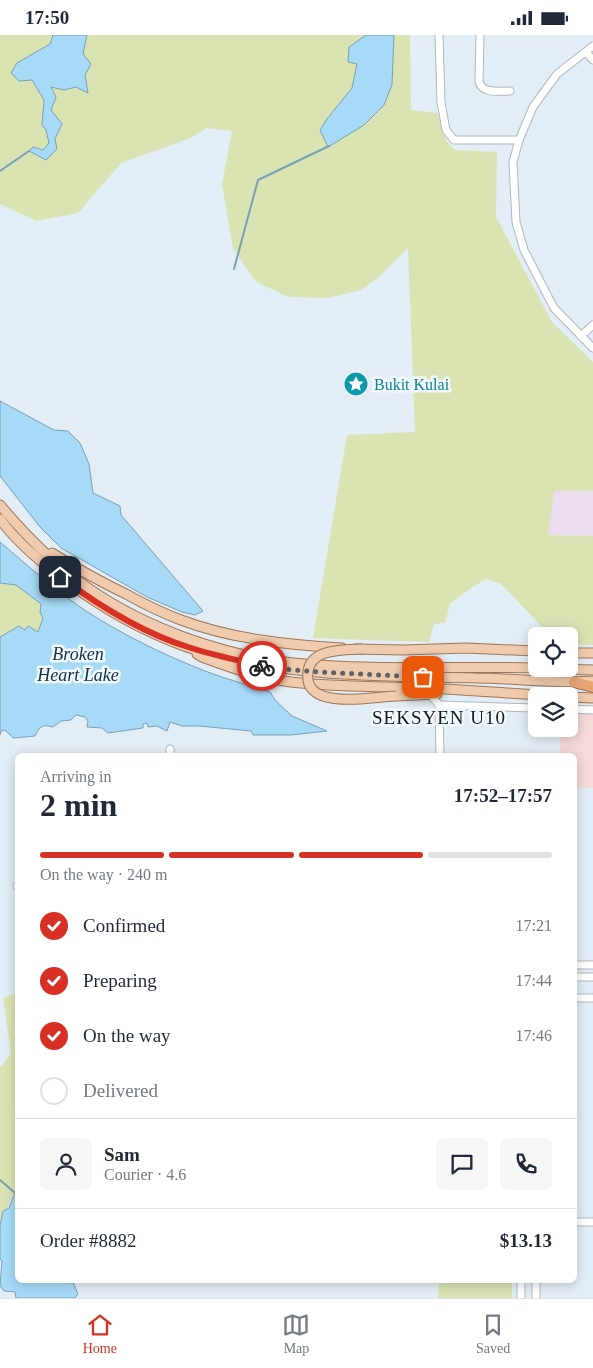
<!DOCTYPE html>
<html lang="en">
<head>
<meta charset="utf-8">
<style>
	:root { --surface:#fff; --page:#f6f6f7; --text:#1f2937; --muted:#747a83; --line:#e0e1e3; --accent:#d93025 }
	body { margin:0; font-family:Georgia,serif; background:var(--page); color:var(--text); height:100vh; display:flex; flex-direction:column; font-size:19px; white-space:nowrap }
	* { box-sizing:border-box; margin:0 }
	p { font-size:16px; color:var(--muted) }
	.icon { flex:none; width:28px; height:28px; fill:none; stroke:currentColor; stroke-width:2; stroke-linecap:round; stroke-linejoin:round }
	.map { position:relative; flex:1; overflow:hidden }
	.drawer { position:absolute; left:15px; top:718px; width:562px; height:530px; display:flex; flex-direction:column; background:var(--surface); border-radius:8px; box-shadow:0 2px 12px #0003 }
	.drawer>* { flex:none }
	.buttons { position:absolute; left:528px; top:592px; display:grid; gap:10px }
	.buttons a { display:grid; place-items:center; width:50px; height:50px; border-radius:8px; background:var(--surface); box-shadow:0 2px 12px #0003; font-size:25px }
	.pin { position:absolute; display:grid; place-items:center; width:42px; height:42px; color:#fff; margin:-21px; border-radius:10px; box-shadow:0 2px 8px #0006 }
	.courier { position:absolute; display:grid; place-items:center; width:50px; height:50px; margin:-25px; border:4px solid #d93025; border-radius:50%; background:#fff; color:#222; box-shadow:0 1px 6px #0007 }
	.headline em { font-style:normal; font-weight:700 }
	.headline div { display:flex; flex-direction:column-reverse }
	.headline { display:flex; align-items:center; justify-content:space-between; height:85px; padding:0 25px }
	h1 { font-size:32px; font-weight:700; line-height:38px }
	.bar { display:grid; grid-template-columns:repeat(4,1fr); gap:8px 5px; align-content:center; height:60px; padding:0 25px }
	.bar i { height:6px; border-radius:4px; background:var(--line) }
	.bar .current { background:var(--accent) }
	.bar p { grid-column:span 4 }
	.line { display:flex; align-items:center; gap:12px; padding:0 25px; border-top:1px solid var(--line) }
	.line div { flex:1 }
	.round { display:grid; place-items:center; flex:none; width:52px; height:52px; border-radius:8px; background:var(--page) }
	ol { padding:0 25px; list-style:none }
	li { display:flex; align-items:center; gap:15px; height:55px }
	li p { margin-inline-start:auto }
	li .icon { padding:5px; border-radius:50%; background:var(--accent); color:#fff; stroke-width:4 }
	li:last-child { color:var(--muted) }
	li i { width:28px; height:28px; border:2px solid var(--line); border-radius:50% }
	.status { display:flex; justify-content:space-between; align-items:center; height:35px; padding:0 25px; background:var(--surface); direction:ltr }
	.status svg { height:14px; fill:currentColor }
	.tabs { display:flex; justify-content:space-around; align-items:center; height:70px; border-top:1px solid var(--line); background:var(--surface); font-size:14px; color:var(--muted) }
	.tabs a { display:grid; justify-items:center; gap:2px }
	.tabs .current { color:var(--accent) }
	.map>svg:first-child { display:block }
	.industrial { fill:#ebdcef }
	.education { fill:#f5dad9 }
	.green { fill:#dae4b3 }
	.water { fill:#a6daf7; stroke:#7aa0b5 }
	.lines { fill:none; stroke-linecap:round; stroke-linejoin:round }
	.stream { stroke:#7aa0b5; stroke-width:2 }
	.minor-casing { stroke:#aeb8c0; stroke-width:9 }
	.major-casing { stroke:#9e7656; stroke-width:11 }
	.highway-casing { stroke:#9e7656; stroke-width:12 }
	.minor { stroke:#fff; stroke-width:7 }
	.major { stroke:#f1cbad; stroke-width:9 }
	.highway { stroke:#e7a876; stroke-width:10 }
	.major-bridge-casing { stroke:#9e7656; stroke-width:11; stroke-linecap:butt }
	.major-bridge { stroke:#f1cbad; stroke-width:9 }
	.done { stroke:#5d6367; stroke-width:5; stroke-dasharray:0 9 }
	.route { stroke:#d93025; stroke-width:6 }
	.labels { text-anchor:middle; stroke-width:5; stroke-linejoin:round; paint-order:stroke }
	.culture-label { font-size:16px; fill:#0d838f; stroke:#f3faff; text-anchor:start }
	.water-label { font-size:18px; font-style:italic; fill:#123141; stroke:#f3faff }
	.quarter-label { font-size:19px; letter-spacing:1px; fill:#15191b; stroke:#f3faff }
</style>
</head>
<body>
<div class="status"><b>17:50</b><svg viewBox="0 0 49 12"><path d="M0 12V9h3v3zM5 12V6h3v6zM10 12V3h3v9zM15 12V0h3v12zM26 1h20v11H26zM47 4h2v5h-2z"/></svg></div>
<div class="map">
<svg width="593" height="1263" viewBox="0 0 593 1263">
	<rect width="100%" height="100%" fill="#e3edf5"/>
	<!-- industrial -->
	<path class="industrial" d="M554,456H593V501L548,500Z"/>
	<!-- education -->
	<path class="education" d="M569,671H593V753L575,752V720H560V694H569Z"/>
	<!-- green -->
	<g class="green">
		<path d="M0,0H53L50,9L17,28L32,45L44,65L42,90L46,95L49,108L43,115L46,125L62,89L51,75L50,51L64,55L76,52L88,58L83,19L87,0H366L349,12L357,29L352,53L327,84L392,50L394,0H410L411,75L437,78L446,106L455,115L497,117L496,182L552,287L593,327V456H554L548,500L593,501V610L569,609V601H551L501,549L486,544L471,553L450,569L445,588L434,589L429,607L313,603L347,400L415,397L408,213L380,241L361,255L328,263L288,262L255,246L233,213L222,149L232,96L207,93L188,104L121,128L78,178L36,186L0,169Z"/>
		<path d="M0,548L16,550L41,570L40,577L43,583L38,597L28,591L25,595L19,591L0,602Z"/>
		<path d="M17,958V1161L14,1158L0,1191V1032L2,1031L11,1018L3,963Z"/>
		<path d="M439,1245H512V1263H438Z"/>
	</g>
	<!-- water -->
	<g class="water">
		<path d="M53,0H87L83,19L91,29L85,40L88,58L76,52L64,55L51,52L56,62L51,75L62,89L55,104L57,114L46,125L29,116L33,112L43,115L49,108L46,95L42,90L44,65L32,45L19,46L11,38L17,28L50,9Z"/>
		<path d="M366,0H394L392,50L384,70L364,90L328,112L320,95L327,84L352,53L357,29L348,27L349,12Z"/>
		<path d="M0,366L54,395L68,396L80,408L89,429L93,458L120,471L121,480L203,576L195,580L182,577L147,562L61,513L40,492L0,441Z"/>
		<path d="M0,507C27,530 54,554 83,574C121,599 162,619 205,636C226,644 248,650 270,657L276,666L292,681L327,696L291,700H253L251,696L199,691H182L170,687L167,696L157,691L148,692L147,688L143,689V693L108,698L102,693L87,692L88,686L85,682L76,680L71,685L61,686L53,692C42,689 40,691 35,701L13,703L5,695L1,696L0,700V602L19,591L25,595L28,591L38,597L43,583L40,577L41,569L16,550L0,548Z"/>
		<path d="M15,1158L18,1161V1245H72L78,1259L75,1263H16L15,1257L4,1256L0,1251L2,1226L0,1224V1191L3,1176L9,1173Z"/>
	</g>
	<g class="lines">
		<!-- stream -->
		<g class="stream">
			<path d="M0,136L29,116"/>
			<path d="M234,234L258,145L329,111"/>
			<path d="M0,1145L15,1158"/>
		</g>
		<defs>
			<g id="minor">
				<path d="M439,0L441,67L446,95L454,105H519"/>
				<path d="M480,0L479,47C483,59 498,56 510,56"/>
				<path d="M593,11L557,39L533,72L519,105L513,127L516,187L524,215L554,273L593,313"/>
				<path d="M586,17L593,25"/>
				<path d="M581,301L593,290"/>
				<path d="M430,659L439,670L440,720"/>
				<path d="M439,670L536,673"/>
				<path d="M569,674L593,675"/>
				<path d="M170,714V720"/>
				<path d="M17,851H18"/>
				<path d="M575,930H593"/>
				<path d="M575,942H593"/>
				<path d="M575,963H593"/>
				<path d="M575,1187H593"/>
				<path d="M521,1263V1245"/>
				<path d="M536,1263V1245"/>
			</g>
			<g id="major">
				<path d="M0,470C26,501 55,530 88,553C147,594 223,620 293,628C374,636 455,631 536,633"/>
				<path d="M0,484C18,509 44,530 69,548C104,574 143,596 184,611C195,615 206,617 217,620C301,643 389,641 476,643C515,643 554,649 593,646"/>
				<path d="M52,518C76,533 101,547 126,559C144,569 162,578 181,585C231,604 289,610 342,613"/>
				<path d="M355,614L403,615L466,613L536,616"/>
				<path d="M569,618H593"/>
				<path d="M197,619L202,622C231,633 260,643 291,647C332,652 375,651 417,653C464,654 511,659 558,661"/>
				<path d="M551,634L593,635"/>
				<path d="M396,661L437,659"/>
				<path d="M569,662L593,663"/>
			</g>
			<path id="highway" d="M574,647L593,652"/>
		</defs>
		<!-- minor casing -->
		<use href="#minor" class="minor-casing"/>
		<!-- major casing -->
		<use href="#major" class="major-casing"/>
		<!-- highway casing -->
		<use href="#highway" class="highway-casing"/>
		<!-- minor -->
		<use href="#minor" class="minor"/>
		<!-- major -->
		<use href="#major" class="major"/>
		<!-- highway -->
		<use href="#highway" class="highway"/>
		<defs>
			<path id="major-bridge" d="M363,614C341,615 304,613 308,645C309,653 315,658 323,661C344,668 374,662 396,661"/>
		</defs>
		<!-- major-bridge casing -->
		<use href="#major-bridge" class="major-bridge-casing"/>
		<!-- major-bridge -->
		<use href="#major-bridge" class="major-bridge"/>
	</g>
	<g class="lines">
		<!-- done -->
		<path class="done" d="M262,631L284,634L318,637L423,642"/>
		<!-- route -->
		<path class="route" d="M60,542C98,570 142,598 188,612C212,620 237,625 262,631"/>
	</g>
	<!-- icons -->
	<defs>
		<symbol id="sight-disc" viewBox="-11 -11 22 22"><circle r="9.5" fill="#0f9aa8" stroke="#f3faff"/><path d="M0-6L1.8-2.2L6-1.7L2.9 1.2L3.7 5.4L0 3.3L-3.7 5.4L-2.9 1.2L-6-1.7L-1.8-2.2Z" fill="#fff"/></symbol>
	</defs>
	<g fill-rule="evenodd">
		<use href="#sight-disc" x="342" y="335" width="28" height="28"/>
	</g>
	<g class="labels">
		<!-- culture labels -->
		<g class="culture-label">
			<text x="374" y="355">Bukit Kulai</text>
		</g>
		<!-- water labels -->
		<g class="water-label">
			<text x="78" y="625">Broken<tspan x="78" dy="21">Heart Lake</tspan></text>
		</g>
		<!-- quarter labels -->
		<g class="quarter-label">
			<text x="439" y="689">SEKSYEN U10</text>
		</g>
	</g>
</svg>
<div class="buttons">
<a><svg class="icon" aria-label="locate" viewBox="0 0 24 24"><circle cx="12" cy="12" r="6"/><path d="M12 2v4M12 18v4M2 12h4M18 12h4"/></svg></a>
<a><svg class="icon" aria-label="layers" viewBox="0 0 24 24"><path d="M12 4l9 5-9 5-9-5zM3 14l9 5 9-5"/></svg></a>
</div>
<div class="pin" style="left:423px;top:642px;background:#ea580c"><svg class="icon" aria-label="bag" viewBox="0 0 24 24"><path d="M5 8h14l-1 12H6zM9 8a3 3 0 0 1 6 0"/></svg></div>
<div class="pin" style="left:60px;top:542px;background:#1f2937"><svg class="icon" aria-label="home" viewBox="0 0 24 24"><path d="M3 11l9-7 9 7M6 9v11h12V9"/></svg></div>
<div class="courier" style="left:262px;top:631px"><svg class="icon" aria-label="bike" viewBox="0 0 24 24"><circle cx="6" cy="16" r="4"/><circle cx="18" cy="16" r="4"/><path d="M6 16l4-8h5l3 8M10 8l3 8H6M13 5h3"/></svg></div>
<section class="drawer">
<div class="headline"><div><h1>2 min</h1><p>Arriving in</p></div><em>17:52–17:57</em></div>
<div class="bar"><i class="current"></i><i class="current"></i><i class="current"></i><i></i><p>On the way · 240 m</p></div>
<ol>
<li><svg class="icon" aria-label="check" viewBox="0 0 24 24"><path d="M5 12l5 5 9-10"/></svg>Confirmed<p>17:21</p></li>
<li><svg class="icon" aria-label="check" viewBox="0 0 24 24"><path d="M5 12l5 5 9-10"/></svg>Preparing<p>17:44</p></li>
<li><svg class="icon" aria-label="check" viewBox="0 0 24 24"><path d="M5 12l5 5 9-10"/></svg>On the way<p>17:46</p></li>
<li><i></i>Delivered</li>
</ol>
<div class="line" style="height:90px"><a class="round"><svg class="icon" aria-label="person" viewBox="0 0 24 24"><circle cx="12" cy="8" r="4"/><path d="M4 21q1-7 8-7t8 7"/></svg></a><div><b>Sam</b><p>Courier · 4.6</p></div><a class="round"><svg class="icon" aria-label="chat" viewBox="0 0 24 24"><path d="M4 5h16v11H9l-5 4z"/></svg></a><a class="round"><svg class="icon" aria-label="phone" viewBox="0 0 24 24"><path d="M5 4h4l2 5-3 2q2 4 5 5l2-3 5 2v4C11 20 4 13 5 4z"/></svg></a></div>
<div class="line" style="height:65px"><div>Order #8882</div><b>$13.13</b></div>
</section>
</div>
<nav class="tabs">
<a class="current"><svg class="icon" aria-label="home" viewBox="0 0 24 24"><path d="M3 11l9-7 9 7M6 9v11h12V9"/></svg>Home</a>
<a><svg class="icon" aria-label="map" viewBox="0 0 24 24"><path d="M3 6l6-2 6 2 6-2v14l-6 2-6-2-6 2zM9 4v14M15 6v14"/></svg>Map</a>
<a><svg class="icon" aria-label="saved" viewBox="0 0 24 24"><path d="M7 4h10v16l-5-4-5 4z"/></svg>Saved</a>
</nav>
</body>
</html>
